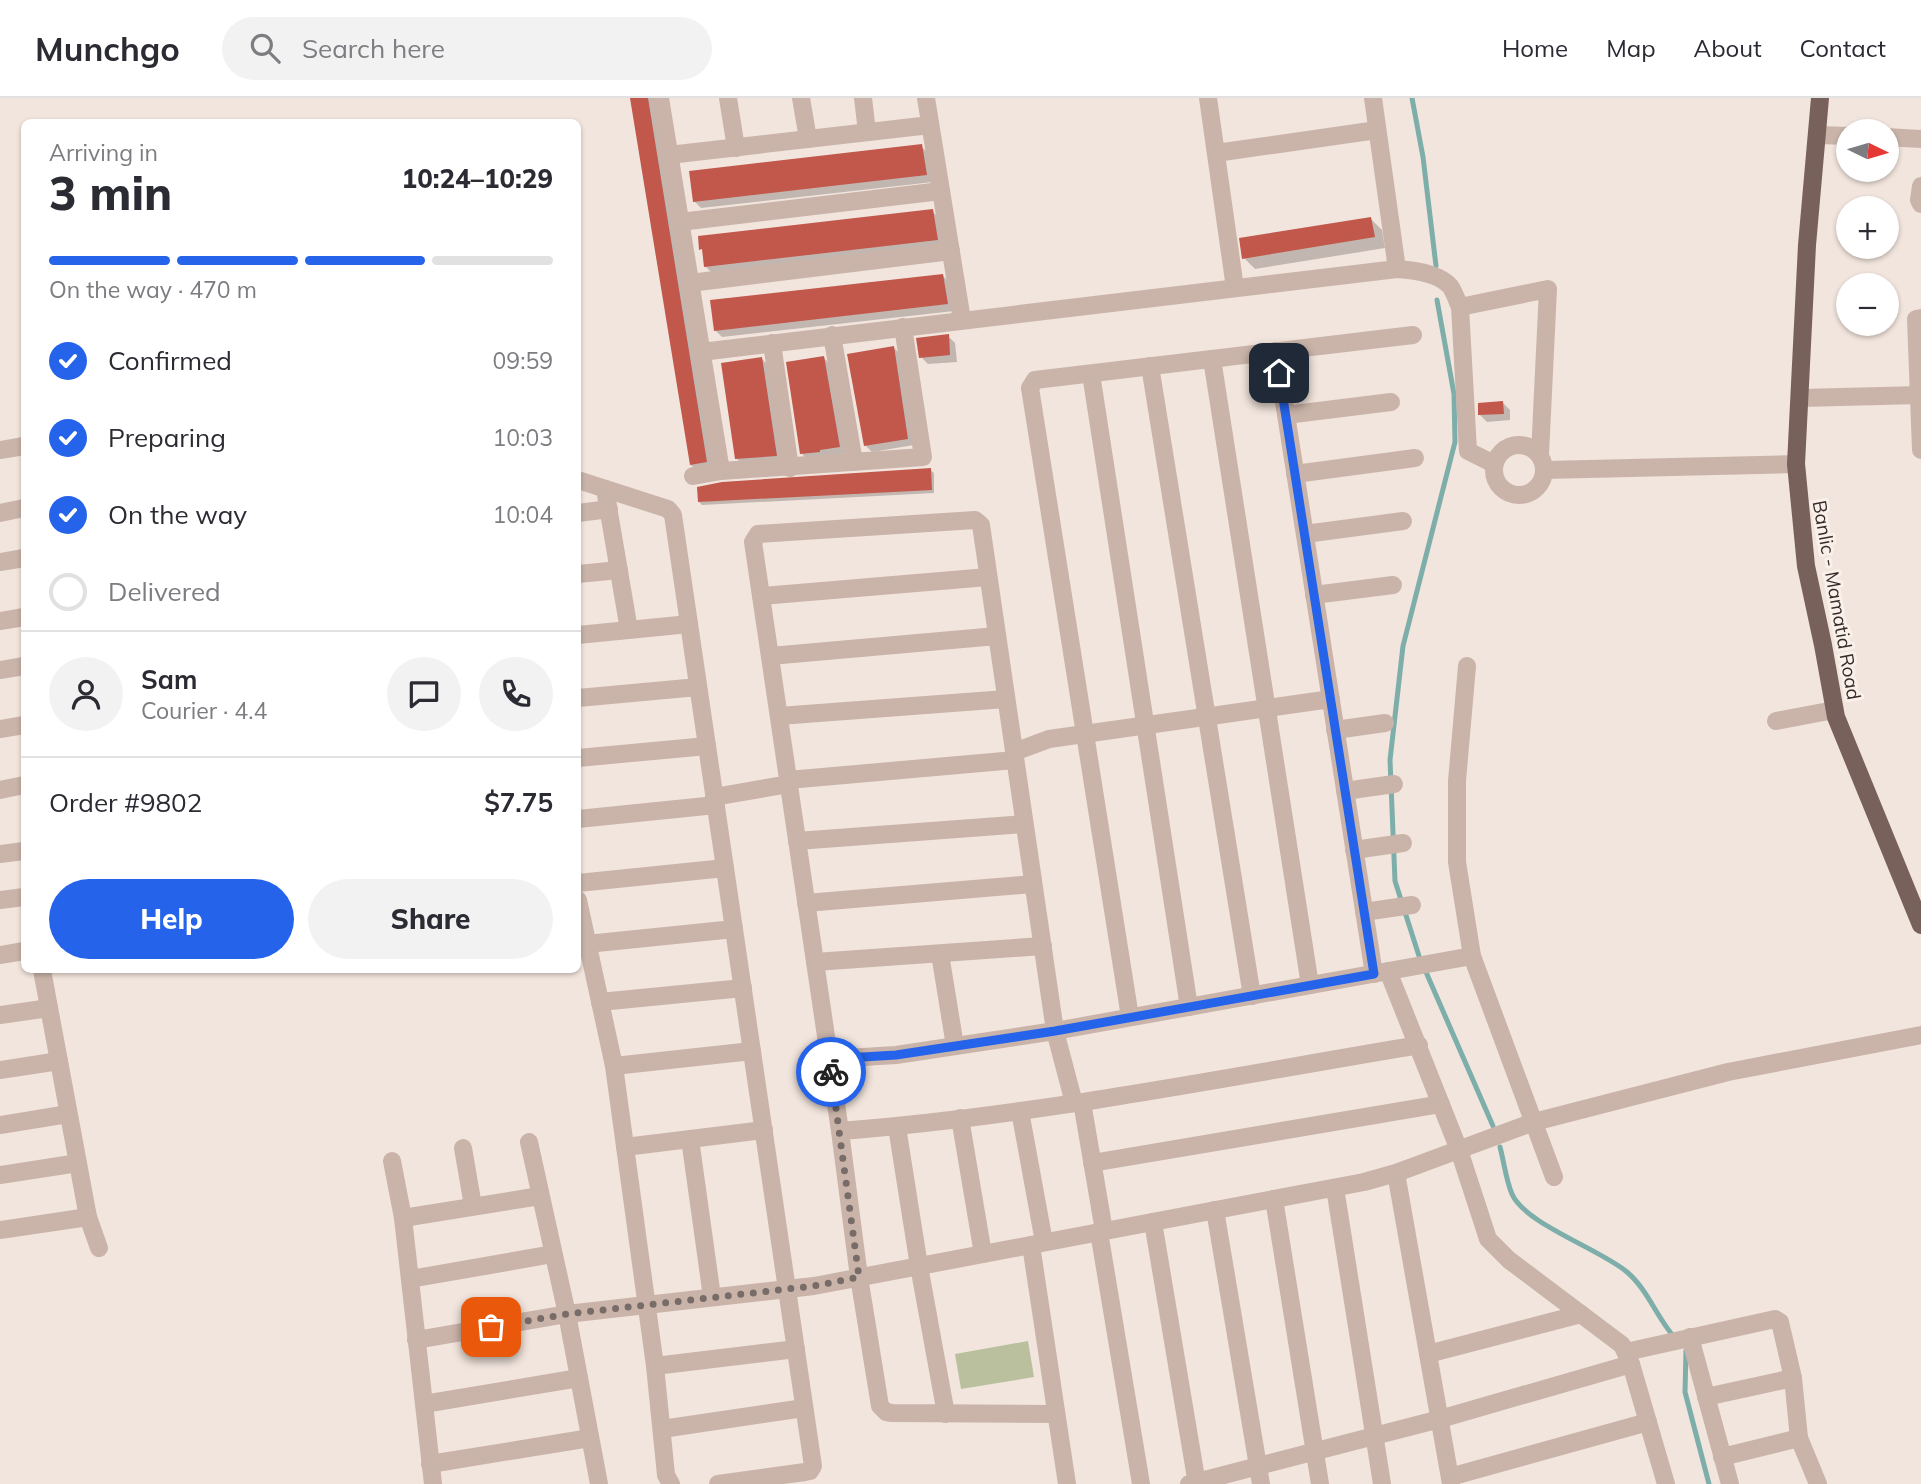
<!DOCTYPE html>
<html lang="en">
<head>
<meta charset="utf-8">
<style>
	:root { --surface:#fff; --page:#f2f2f3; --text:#2b2b33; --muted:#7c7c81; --line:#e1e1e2; --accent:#2563eb }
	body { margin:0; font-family:Mulish,sans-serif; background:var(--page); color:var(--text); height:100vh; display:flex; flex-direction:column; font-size:26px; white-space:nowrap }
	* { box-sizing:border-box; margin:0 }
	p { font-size:23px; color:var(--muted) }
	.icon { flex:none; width:38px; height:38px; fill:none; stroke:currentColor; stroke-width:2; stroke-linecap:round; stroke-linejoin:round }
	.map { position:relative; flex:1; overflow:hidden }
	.details { position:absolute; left:21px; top:21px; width:560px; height:854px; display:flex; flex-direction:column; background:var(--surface); border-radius:10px; box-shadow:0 2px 5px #0004 }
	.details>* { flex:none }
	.needle { width:46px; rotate:95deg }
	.fabs { position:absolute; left:1836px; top:21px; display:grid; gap:14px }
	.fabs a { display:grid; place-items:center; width:63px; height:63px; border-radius:50%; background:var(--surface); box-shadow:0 2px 5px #0004; font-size:35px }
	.pin { position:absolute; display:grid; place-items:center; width:60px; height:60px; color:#fff; margin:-30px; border-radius:14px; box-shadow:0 4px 10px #0006 }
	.courier { position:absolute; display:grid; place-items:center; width:70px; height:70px; margin:-35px; border:5px solid #2563eb; border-radius:50%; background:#fff; color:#222; box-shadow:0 2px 9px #0007 }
	.head em { font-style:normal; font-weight:800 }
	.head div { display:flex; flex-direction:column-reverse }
	.head { display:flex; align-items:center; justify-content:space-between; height:119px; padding:0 28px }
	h1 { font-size:46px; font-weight:800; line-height:52px }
	.bar { display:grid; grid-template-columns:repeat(4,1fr); gap:10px 7px; align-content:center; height:84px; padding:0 28px }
	.bar i { height:9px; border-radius:5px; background:var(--line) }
	.bar .active { background:var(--accent) }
	.bar p { grid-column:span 4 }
	.line { display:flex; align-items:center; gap:18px; padding:0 28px; border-top:2px solid var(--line) }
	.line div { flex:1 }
	.round { display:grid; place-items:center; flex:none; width:74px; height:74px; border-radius:37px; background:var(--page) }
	ol { padding:0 28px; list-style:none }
	li { display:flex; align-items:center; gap:21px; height:77px }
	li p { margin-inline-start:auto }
	li .icon { padding:7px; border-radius:50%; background:var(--accent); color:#fff; stroke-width:4 }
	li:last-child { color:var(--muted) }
	li i { width:38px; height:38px; border:4px solid var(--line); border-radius:50% }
	.button { display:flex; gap:14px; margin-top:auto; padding:14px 28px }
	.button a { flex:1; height:80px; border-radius:42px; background:var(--accent); color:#fff; font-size:28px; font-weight:800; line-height:80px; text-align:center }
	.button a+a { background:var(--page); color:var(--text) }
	header { display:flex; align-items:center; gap:42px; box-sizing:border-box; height:98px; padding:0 35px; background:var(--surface); border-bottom:2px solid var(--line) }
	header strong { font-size:33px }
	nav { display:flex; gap:38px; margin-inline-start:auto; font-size:24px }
	.search { width:490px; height:63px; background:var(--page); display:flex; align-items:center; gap:18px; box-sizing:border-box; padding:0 24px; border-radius:38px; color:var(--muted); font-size:26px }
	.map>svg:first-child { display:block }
	.green { fill:#bac09e }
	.shadow { fill:#0003 }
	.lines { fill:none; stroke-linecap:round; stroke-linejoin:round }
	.stream { stroke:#7daea9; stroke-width:5 }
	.building { fill:#c2574b }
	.minor { stroke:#cab4a9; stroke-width:18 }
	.major { stroke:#78605b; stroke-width:18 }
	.done { stroke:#786c68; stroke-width:7; stroke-dasharray:0 12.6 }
	.route { stroke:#2563eb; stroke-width:9 }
	.labels { text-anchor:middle; stroke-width:6; stroke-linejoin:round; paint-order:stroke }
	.street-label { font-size:19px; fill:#372b29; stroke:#f9f0ea }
</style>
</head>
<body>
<header>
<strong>Munchgo</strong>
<div class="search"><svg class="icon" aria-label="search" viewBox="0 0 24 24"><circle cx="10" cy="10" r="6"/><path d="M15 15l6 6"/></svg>Search here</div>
<nav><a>Home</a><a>Map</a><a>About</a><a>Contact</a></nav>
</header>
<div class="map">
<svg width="1921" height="1386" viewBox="0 0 1921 1386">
	<rect width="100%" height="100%" fill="#f2e5dd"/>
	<!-- green -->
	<path class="green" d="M1028,1243L1034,1279L961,1291L955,1256Z"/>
	<!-- shadow -->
	<g class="shadow">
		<path d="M632,0H653L713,371L698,374L691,367Z"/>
		<path d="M921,48L928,55L933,84L701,110L694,103Z"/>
		<path d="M932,113L939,120L944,149L712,175L705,168Z"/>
		<path d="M1371,121L1382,132L1385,150L1255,171L1244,160Z"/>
		<path d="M942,177L949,184L954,213L722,239L715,232Z"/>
		<path d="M948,238L955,245L957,264L928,266L921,259Z"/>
		<path d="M894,250L901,257L914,347L872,354L865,347Z"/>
		<path d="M824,260L831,267L846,355L808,362L801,355Z"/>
		<path d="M762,261L769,268L783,364L744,367L736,360Z"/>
		<path d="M1503,305L1510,312V322L1487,324L1480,317Z"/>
		<path d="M930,372L934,375V395L702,407L699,404Z"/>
	</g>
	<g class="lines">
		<!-- stream -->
		<g class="stream">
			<path d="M1412,0L1423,59L1436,168"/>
			<path d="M1437,202L1454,296L1455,344L1403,548L1390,662L1395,783L1419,858L1493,1028"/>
			<path d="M1500,1049C1504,1064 1506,1082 1512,1096C1525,1126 1600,1151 1627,1174C1648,1192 1657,1220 1675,1240"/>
			<path d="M1686,1252L1685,1294L1709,1386"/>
		</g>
	</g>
	<!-- building -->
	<g class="building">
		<path d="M630,0H648L665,105L707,364L690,367Z"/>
		<path d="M922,46L927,77L693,104L689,73Z"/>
		<path d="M933,111L938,142L704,169L702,151L699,152L698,138Z"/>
		<path d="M1371,119L1375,139L1242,161L1239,140Z"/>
		<path d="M943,176L948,206L714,233L710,202Z"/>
		<path d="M949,236L950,257L919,260L916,240Z"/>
		<path d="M894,248L908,341L864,348L847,256Z"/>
		<path d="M824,258L840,349L820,352V354L800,356L786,264Z"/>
		<path d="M762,259L777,358L735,361L721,265Z"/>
		<path d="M1503,303L1504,316L1478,317V305Z"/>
		<path d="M931,370L932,392L698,404L697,389L722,384Z"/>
	</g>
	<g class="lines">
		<!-- minor -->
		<g class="minor">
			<path d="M660,0L721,373"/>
			<path d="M728,0L736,50"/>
			<path d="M801,0L808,41"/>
			<path d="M863,0L867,34"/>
			<path d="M926,0L962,222"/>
			<path d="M1208,0L1235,190"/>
			<path d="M1373,0L1397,171"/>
			<path d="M1819,37L1848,38"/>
			<path d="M1886,39L1921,41"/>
			<path d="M1216,55L1377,32"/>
			<path d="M669,57L930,27"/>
			<path d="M1921,88L1919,102L1921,106"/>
			<path d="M680,124L941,93"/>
			<path d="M690,185L951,153"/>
			<path d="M1460,209L1548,191L1540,356"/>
			<path d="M1921,220L1916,221L1921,352"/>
			<path d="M832,237L854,364"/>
			<path d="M772,245L790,370"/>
			<path d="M1276,253L1374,876"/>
			<path d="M701,254L1397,171C1413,172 1438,175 1450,188C1454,193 1457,203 1460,209L1468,353L1494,366"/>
			<path d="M1212,261L1310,887"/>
			<path d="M1150,268L1252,898"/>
			<path d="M1091,276L1189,909"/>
			<path d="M1801,300L1921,297"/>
			<path d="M1286,317L1391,304"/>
			<circle cx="1519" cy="372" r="25"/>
			<path d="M0,352L24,348"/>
			<path d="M1545,372L1796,366"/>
			<path d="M1295,376L1415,360"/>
			<path d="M693,378L721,373L923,359L903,229"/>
			<path d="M578,382L668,411L673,417L813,1368L810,1373L805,1374L718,1386"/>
			<path d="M605,391L629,532"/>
			<path d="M0,415L24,410"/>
			<path d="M578,415L609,411"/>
			<path d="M1305,436L1403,423"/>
			<path d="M0,464L24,460"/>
			<path d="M578,476L619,472"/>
			<path d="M1314,497L1393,487"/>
			<path d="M761,498L988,479"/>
			<path d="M0,523L24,519"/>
			<path d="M578,537L689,526"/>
			<path d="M770,558L997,538"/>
			<path d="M1467,568L1457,683V764L1472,858L1554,1079"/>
			<path d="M0,572L24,568"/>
			<path d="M578,600L698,589"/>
			<path d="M779,618L1006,601"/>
			<path d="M1776,623L1834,612"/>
			<path d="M0,631L24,627"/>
			<path d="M1335,632L1385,625"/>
			<path d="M1014,654L1049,641L1331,601"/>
			<path d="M578,660L707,648"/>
			<path d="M788,682L1015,662"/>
			<path d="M0,692L24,687"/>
			<path d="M1345,693L1394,686"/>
			<path d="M714,699L789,686"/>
			<path d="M578,721L716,707"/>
			<path d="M797,743L1024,726"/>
			<path d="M1354,752L1403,745"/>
			<path d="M0,756L24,753"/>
			<path d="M578,785L725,770"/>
			<path d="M0,802L24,799"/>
			<path d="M578,802L614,968L655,1268L666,1377L671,1386"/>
			<path d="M806,805L1033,786"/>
			<path d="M1364,814L1412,807"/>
			<path d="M587,846L734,831"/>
			<path d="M940,856L955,948"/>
			<path d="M0,857L24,853"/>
			<path d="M815,864L1043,848"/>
			<path d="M42,872L88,1119L99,1150"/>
			<path d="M1388,873L1459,1052L1488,1141L1509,1162L1622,1247L1631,1266L1666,1386"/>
			<path d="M600,904L743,890"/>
			<path d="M0,917L49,910"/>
			<path d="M1130,919L1030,290L1035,282L1413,237"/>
			<path d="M829,961L896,957L1055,933L1472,858"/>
			<path d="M614,968L752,953"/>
			<path d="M0,972L59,963"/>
			<path d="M1082,1004L1104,1133"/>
			<path d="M1020,1013L1044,1144"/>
			<path d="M960,1020L983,1156"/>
			<path d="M0,1027L68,1016"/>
			<path d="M897,1029L919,1168L946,1316"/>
			<path d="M840,1033C1034,1018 1227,979 1419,947"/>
			<path d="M690,1041L712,1199"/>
			<path d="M529,1044L567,1216L599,1386"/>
			<path d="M625,1049L764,1032"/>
			<path d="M463,1050L473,1108"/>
			<path d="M392,1063L403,1120L433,1386"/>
			<path d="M1092,1065L1441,1006"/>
			<path d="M1396,1075L1451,1386"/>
			<path d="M0,1077L78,1065"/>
			<path d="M1335,1090L1382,1386"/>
			<path d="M1274,1101L1320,1386"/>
			<path d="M1215,1112L1261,1386"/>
			<path d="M403,1120L540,1098"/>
			<path d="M1153,1124L1197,1386"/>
			<path d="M0,1132L88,1119"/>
			<path d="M1099,1134L1141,1386"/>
			<path d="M1031,1147L1067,1386"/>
			<path d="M410,1181L553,1156"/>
			<path d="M1690,1239L1730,1386"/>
			<path d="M416,1242L567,1216L814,1188L1364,1084L1396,1075L1534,1024L1728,974L1921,937"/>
			<path d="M1626,1254L1775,1221L1780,1224L1793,1280L1799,1340L1818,1386"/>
			<path d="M1428,1256L1581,1216"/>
			<path d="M655,1268L796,1251"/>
			<path d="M1706,1299L1793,1280"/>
			<path d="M424,1306L579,1280"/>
			<path d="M1056,1316L892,1315L886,1314L880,1308L859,1179L840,1033L753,444L758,436L975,422L981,427L1055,933L1074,1005"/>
			<path d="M662,1331L804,1310"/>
			<path d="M1722,1359L1799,1340"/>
			<path d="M430,1366L590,1340"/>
			<path d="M1450,1379L1648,1324"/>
			<path d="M1189,1386L1440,1321L1631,1266"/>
		</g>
		<!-- major -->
		<path class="major" d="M1820,0L1807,147L1796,366L1806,468L1823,547L1836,619L1921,827"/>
	</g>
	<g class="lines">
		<!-- done -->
		<path class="done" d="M491,1229L567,1216L814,1188L859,1179L831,974"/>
		<!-- route -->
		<path class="route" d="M831,974L829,961L896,957L1055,933L1374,876L1279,275"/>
	</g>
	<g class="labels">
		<!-- street labels -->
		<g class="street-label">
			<text transform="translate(1837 502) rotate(80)" y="7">Banlic - Mamatid Road</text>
		</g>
	</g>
</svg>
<div class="fabs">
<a><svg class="needle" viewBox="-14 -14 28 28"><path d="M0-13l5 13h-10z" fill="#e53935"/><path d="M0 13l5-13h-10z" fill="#7c7c81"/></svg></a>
<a>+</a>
<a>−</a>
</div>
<div class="pin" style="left:491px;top:1229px;background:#ea580c"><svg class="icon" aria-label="bag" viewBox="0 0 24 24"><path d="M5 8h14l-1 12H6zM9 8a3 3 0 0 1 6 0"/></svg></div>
<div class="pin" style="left:1279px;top:275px;background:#1f2937"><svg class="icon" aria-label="home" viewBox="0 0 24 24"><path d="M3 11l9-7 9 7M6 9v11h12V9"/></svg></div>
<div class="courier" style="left:831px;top:974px"><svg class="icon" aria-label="bike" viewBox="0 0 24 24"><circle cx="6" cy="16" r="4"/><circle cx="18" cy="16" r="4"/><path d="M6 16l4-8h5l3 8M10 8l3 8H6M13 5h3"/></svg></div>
<section class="details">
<div class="head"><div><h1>3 min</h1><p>Arriving in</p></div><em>10:24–10:29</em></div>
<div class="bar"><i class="active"></i><i class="active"></i><i class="active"></i><i></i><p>On the way · 470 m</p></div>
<ol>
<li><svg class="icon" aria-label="check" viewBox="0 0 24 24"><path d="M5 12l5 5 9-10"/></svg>Confirmed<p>09:59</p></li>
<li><svg class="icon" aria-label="check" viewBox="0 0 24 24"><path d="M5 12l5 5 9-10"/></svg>Preparing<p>10:03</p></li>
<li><svg class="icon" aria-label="check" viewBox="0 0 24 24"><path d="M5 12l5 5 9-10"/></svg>On the way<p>10:04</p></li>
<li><i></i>Delivered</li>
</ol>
<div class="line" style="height:126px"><a class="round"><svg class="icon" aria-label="person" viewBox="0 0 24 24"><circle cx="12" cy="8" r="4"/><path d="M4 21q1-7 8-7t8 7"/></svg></a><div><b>Sam</b><p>Courier · 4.4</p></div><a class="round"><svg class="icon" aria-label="chat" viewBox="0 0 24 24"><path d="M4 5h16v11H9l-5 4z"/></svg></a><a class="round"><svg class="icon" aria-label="phone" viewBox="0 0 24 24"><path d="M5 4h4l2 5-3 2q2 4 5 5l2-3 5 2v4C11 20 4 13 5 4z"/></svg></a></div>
<div class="line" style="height:91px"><div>Order #9802</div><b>$7.75</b></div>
<div class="button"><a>Help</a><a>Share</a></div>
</section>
</div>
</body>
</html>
